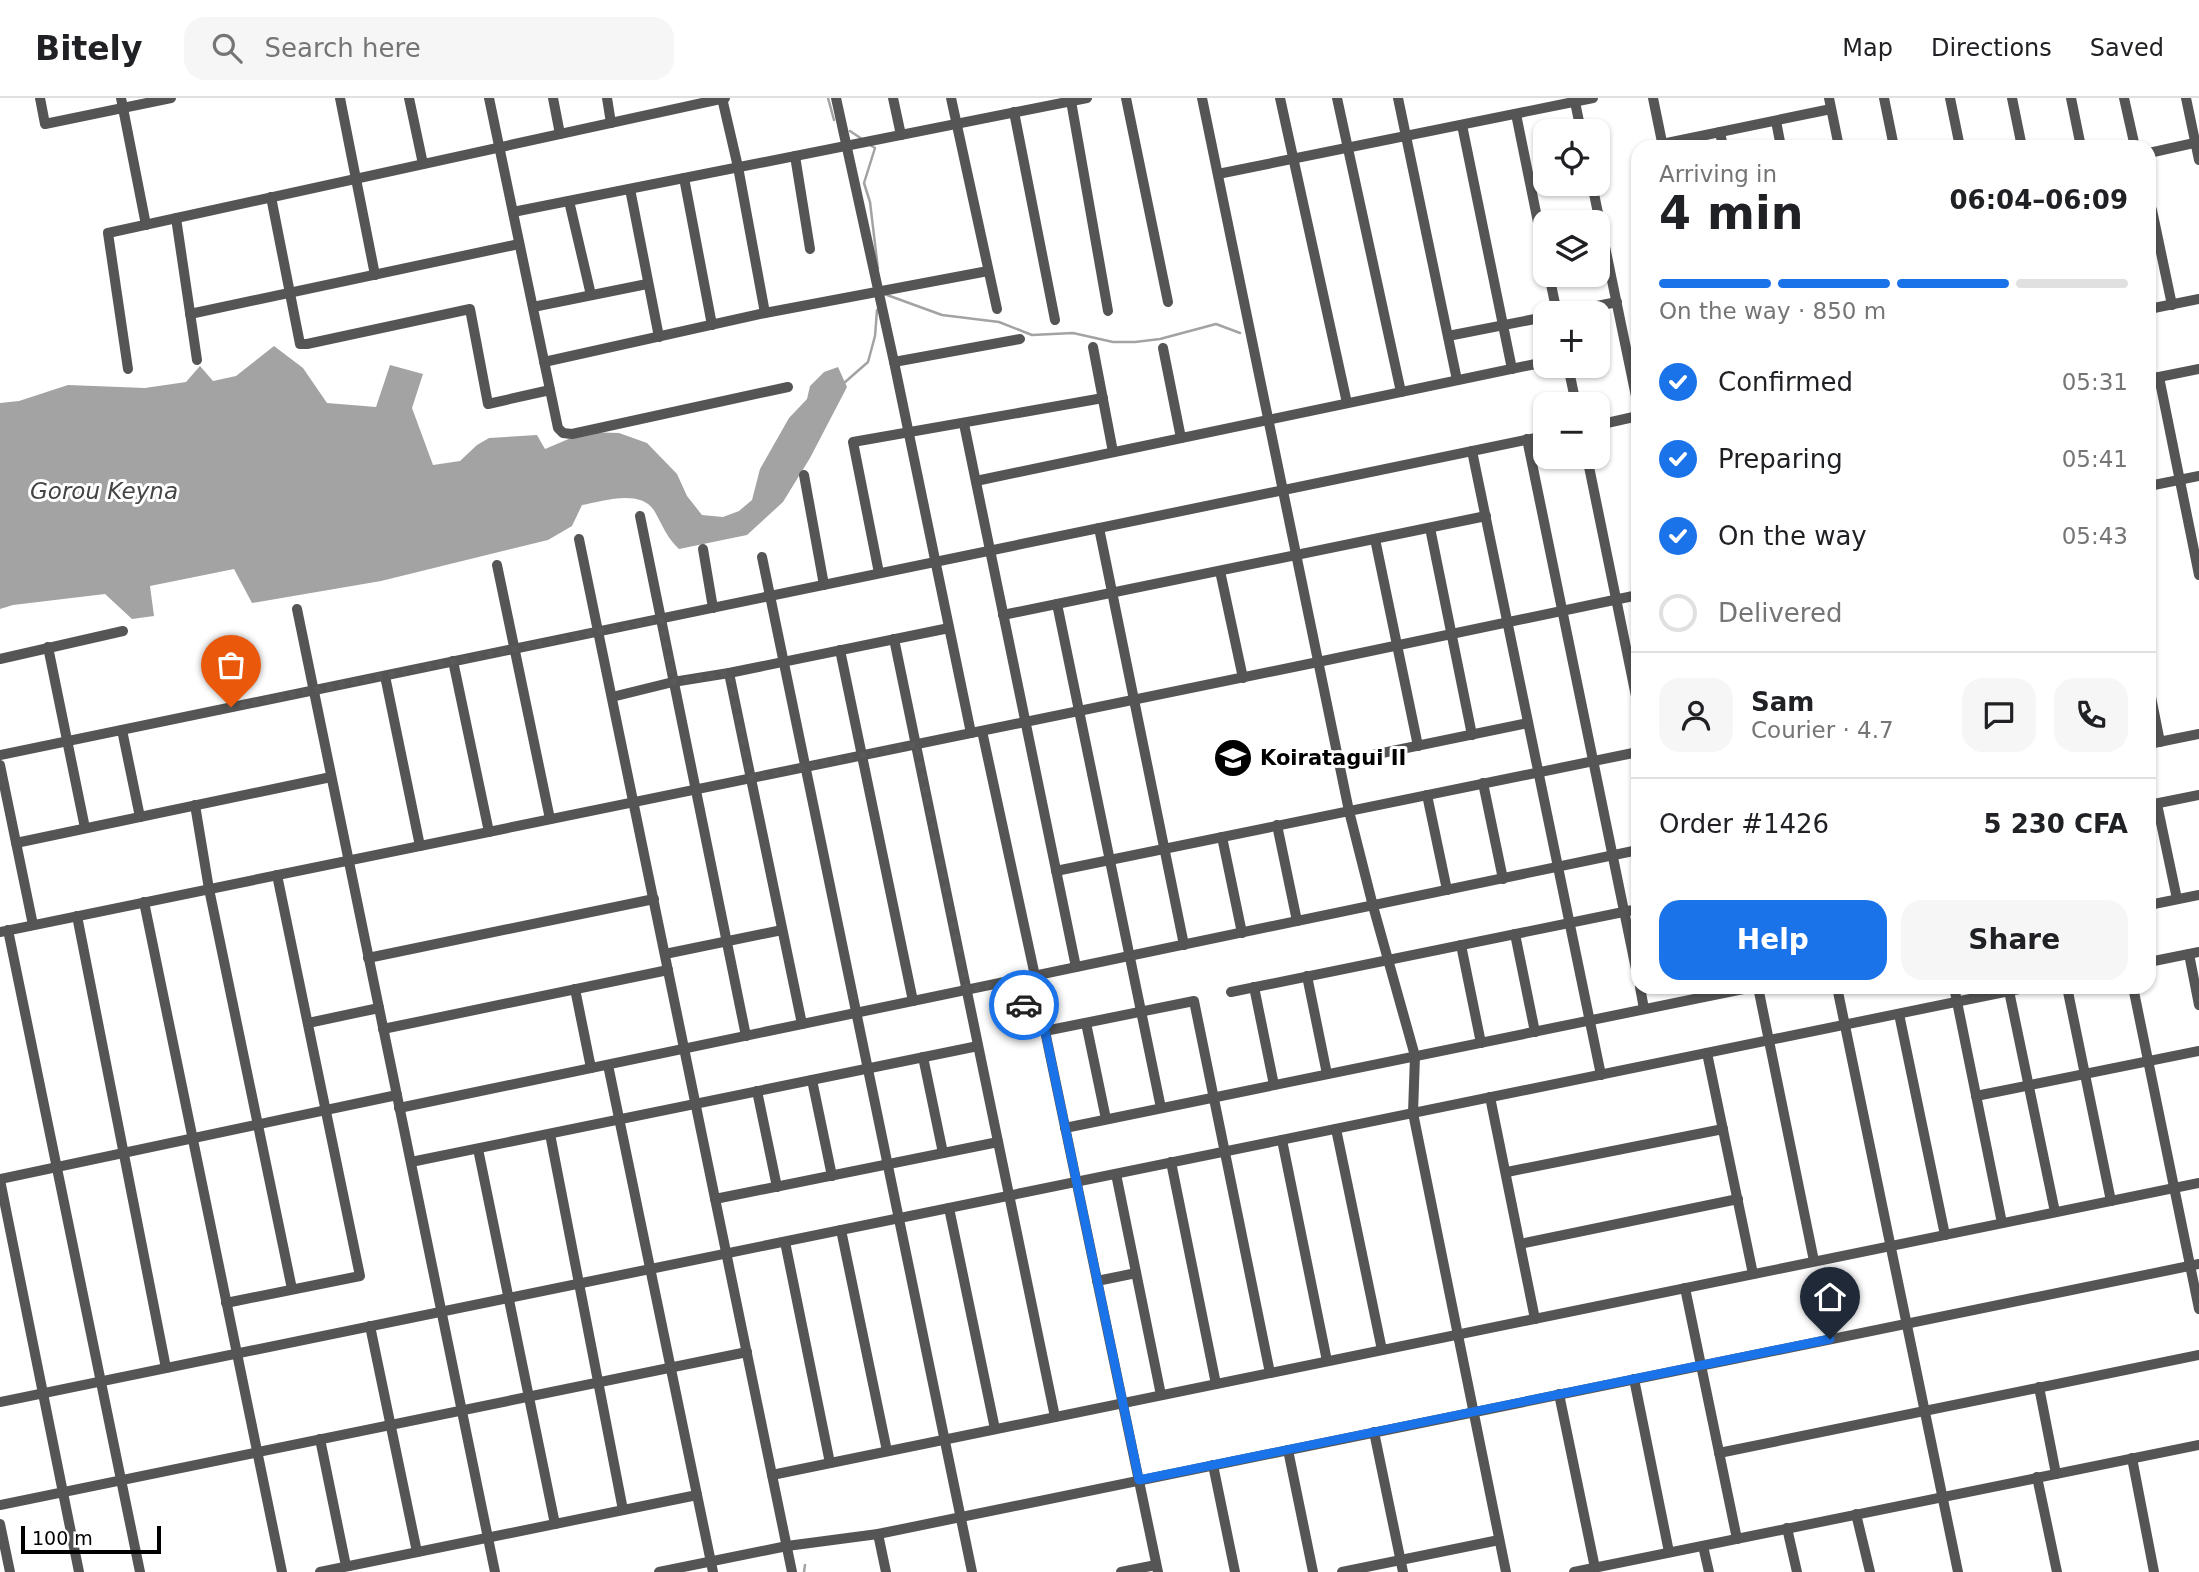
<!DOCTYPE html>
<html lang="en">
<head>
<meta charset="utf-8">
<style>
	:root { --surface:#fff; --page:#f6f6f6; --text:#202124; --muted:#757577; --line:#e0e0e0; --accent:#1a73e8 }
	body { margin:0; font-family:"DejaVu Sans",sans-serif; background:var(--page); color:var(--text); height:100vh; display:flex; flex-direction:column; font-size:26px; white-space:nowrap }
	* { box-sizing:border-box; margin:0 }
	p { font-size:23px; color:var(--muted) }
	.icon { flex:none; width:38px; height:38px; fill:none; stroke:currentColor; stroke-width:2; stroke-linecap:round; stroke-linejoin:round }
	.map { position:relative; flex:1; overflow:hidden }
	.details { position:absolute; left:1631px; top:42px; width:525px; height:854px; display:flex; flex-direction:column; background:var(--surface); border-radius:21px; box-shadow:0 2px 5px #0004 }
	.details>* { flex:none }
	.controls { position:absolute; left:1533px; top:21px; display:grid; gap:14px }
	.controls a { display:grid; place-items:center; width:77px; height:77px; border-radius:14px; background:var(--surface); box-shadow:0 2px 5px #0004; font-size:35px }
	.scale { position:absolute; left:21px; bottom:18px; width:140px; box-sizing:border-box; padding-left:7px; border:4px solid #000; border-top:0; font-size:19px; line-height:24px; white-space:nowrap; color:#000; -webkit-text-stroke:5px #fff; paint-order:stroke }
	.pin { position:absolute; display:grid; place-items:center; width:60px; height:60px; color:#fff; margin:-72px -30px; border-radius:50% 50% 50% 0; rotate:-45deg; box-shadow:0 0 7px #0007 }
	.pin .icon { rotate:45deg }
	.courier { position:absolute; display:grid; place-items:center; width:70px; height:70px; margin:-35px; border:5px solid #1a73e8; border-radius:50%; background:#fff; color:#222; box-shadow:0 2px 9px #0007 }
	.head em { font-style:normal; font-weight:700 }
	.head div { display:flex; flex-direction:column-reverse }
	.head { display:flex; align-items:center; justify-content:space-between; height:119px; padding:0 28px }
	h1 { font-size:46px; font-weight:700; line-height:52px }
	.bar { display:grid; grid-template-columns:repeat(4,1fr); gap:10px 7px; align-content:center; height:84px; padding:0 28px }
	.bar i { height:9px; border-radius:5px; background:var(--line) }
	.bar .active { background:var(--accent) }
	.bar p { grid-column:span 4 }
	.line { display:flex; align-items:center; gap:18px; padding:0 28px; border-top:2px solid var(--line) }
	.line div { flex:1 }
	.round { display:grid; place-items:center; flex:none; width:74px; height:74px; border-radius:21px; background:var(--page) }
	ol { padding:0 28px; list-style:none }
	li { display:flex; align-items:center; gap:21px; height:77px }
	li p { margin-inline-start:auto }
	li .icon { padding:7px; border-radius:50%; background:var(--accent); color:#fff; stroke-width:4 }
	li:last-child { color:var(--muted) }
	li i { width:38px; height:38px; border:4px solid var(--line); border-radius:50% }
	.primary-button { display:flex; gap:14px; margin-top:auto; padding:14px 28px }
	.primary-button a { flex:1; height:80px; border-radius:21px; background:var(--accent); color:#fff; font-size:28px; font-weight:700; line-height:80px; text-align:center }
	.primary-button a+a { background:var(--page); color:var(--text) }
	header { display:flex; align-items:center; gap:42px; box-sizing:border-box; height:98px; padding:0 35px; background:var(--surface); border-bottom:2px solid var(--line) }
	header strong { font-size:33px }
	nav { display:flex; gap:38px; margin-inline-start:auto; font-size:24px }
	.search { width:490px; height:63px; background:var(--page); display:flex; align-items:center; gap:18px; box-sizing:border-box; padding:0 24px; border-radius:21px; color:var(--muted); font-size:26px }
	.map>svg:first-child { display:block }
	.water { fill:#a3a3a3 }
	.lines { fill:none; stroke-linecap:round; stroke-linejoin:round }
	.stream { stroke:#a3a3a3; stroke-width:2.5 }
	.minor { stroke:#555; stroke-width:10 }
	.done { stroke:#595959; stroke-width:7; stroke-dasharray:0 12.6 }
	.route { stroke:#1a73e8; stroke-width:9 }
	.labels { text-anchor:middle; stroke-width:6; stroke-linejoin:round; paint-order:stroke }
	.poi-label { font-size:21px; font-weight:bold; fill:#000; stroke:#fff; text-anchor:start }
	.water-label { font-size:23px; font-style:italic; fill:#444; stroke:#fff }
</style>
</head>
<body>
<header>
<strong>Bitely</strong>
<div class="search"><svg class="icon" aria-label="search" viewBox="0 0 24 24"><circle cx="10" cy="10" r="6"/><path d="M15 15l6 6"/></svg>Search here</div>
<nav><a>Map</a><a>Directions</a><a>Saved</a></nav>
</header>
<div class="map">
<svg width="2199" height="1474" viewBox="0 0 2199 1474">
	<rect width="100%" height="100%" fill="#fff"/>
	<!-- water -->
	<path class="water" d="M274,248L303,270L327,305L376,309L390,267L423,276L412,310L433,367L460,363L477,347L489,340L537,337L545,351L585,334L619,335L647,345L677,376L687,398L702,417L723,419L739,413L752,402L760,371L789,320L807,301L810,288L824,274L838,269L847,289L810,360L783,404L747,437L679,451C667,440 663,428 655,414C642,390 603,403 582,407L572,428L548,442L381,483L252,505L234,471L150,488L154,518L132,521L105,496L13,507L0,511V305L19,303L68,287L145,290L186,284L200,268L213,283L236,278Z"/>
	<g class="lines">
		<!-- stream -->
		<g class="stream">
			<path d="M828,0L834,22"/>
			<path d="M850,33L862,41"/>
			<path d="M870,47L875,50L864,85L870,104L878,171"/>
			<path d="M887,197L942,217L999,224L1032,237L1073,235L1113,244H1135L1160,241L1216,226L1240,235"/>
			<path d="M844,285L868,264L875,238L877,212"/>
			<path d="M804,1474L805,1467"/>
		</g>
		<!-- minor -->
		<g class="minor">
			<path d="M40,0L45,26L171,0"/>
			<path d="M121,0L146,127"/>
			<path d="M340,0L375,177"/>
			<path d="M409,0L423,66"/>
			<path d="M489,0L558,330L563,335L572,336L788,289"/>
			<path d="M553,0L560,36"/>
			<path d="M607,0L611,25"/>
			<path d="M722,0L738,69L765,215"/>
			<path d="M836,0L894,264L971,635"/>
			<path d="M893,0L901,37"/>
			<path d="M951,0L997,211"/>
			<path d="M1126,0L1168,204"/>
			<path d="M1202,0L1349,713L1373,808L1415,958L1413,1015L1506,1474"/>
			<path d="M1280,0L1347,305"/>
			<path d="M1337,0L1401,294"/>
			<path d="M1398,0L1457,282"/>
			<path d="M1653,0L1663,49"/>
			<path d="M1829,0L1839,49"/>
			<path d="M1884,0L1894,49"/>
			<path d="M1950,0L1960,49"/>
			<path d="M2012,0L2022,49"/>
			<path d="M2071,0L2081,49"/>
			<path d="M2124,0L2135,49"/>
			<path d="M2186,0L2199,62"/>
			<path d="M1071,3L1108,213"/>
			<path d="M1575,4L1581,33"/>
			<path d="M1014,14L1055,222"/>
			<path d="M1516,16L1545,159"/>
			<path d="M1776,23L1781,49"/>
			<path d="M1462,27L1512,271"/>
			<path d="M1720,34L1723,49"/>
			<path d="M1662,46L1831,11"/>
			<path d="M2149,55L2199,44"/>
			<path d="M795,58L810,151"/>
			<path d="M1218,76L1593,0"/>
			<path d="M684,80L712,227"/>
			<path d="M1592,86L1638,308"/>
			<path d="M630,91L659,239"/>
			<path d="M271,99L300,246H307L470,211L488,306L550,292"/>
			<path d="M569,103L591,197"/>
			<path d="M2149,112H2152L2172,207"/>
			<path d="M513,114L1087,0"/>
			<path d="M176,120L197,262"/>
			<path d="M1549,177L1557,215"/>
			<path d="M533,209L647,186"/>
			<path d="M2149,211L2199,201"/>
			<path d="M1562,215L1617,204"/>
			<path d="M190,216L519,146"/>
			<path d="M1448,238L1545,219"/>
			<path d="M1093,249L1113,354"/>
			<path d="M1163,250L1181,340"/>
			<path d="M544,264L765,215L988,173"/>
			<path d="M894,264L1020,241"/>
			<path d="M1568,268L1576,306"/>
			<path d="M128,271L108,135L725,0"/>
			<path d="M2159,279L2199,477"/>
			<path d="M2149,281L2199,271"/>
			<path d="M964,326L1076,869"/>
			<path d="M1598,327L1638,318"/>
			<path d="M1527,341L1638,881"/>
			<path d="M1472,353L1601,977"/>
			<path d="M1587,359L1638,608"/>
			<path d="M804,377L824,487"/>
			<path d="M976,383L1545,264"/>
			<path d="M2149,388L2199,378"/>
			<path d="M640,418L746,938"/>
			<path d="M1099,430L1184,847"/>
			<path d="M1430,430L1472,637"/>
			<path d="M579,441L792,1474"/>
			<path d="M1375,441L1418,648"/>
			<path d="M703,451L713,510"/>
			<path d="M762,459L972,1474"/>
			<path d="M497,467L550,721"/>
			<path d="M1220,473L1243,580"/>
			<path d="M879,475L853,344L1103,300"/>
			<path d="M1057,506L1161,1010"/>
			<path d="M297,511L495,1474"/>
			<path d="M1003,517L1486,418"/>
			<path d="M894,541L1055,1319"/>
			<path d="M48,549L85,730"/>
			<path d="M840,552L913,903"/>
			<path d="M0,561L123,533"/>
			<path d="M453,563L489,734"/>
			<path d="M729,575L802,926"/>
			<path d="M385,578L420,748"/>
			<path d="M2149,589L2160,644"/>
			<path d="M612,599L673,584L729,575L949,530"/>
			<path d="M122,632L140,719"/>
			<path d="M982,633L1035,878"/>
			<path d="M2149,646L2199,636"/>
			<path d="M0,657L1545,338"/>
			<path d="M1339,664L1528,625"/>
			<path d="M0,667L33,827"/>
			<path d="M1483,685L1503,781"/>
			<path d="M1427,697L1447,792"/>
			<path d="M2157,706L2177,801"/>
			<path d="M195,707L209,791L292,1191"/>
			<path d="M2149,707L2199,697"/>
			<path d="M1277,727L1297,823"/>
			<path d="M1222,739L1242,835"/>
			<path d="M16,745L331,679"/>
			<path d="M1056,773L1638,654"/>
			<path d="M144,804L282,1474"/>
			<path d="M2149,807L2199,797"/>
			<path d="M77,818L166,1270"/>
			<path d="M8,832L140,1474"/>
			<path d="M0,834L1318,564L1638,497"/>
			<path d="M1515,836L1535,934"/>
			<path d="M1461,847L1481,945"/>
			<path d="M665,856L782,832"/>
			<path d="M2189,856L2199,907"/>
			<path d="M368,860L654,801"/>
			<path d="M2149,864L2199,854"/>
			<path d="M1307,878L1327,976"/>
			<path d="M1019,881L1027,917L1045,933L1158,1474"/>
			<path d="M1254,889L1274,987"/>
			<path d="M1640,889L1644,911"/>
			<path d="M1758,889L1814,1163"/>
			<path d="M1837,889L1958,1474"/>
			<path d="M1954,889L2002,1125"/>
			<path d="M2067,889L2111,1103"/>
			<path d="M2133,889L2199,1211"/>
			<path d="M575,891L591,970"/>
			<path d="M2009,893L2055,1114"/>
			<path d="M1231,894L1638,811"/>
			<path d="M1899,916L1945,1137"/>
			<path d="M308,925L379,910"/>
			<path d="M1086,925L1106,1021"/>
			<path d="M383,931L668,872"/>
			<path d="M1045,933L1194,903L1270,1275"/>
			<path d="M1707,955L1753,1176"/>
			<path d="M923,959L943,1055"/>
			<path d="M608,967L713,1474"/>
			<path d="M812,982L832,1078"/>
			<path d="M757,993L777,1089"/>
			<path d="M1976,998L2199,953"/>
			<path d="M1490,999L1535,1221"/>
			<path d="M399,1010L1638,752"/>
			<path d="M1065,1030L1753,889"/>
			<path d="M1336,1031L1382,1252"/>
			<path d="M550,1036L623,1412"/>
			<path d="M1282,1042L1327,1263"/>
			<path d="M478,1051L555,1426"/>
			<path d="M411,1064L978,948"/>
			<path d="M1171,1064L1216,1286"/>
			<path d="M1507,1074L1723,1031"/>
			<path d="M1116,1076L1161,1297"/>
			<path d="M0,1081L397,997"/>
			<path d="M0,1082L79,1474"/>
			<path d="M715,1101L998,1044"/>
			<path d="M949,1110L995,1331"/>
			<path d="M841,1132L887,1353"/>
			<path d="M785,1144L830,1365"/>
			<path d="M1520,1146L1738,1101"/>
			<path d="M1097,1183L1136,1175"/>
			<path d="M1685,1190L1737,1441"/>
			<path d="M226,1205L360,1178L277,777"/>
			<path d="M370,1228L417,1454"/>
			<path d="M1634,1281L1669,1454"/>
			<path d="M2039,1289L2056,1376"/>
			<path d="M1559,1296L1595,1470"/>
			<path d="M0,1304L2029,889"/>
			<path d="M1374,1334L1403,1474"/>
			<path d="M320,1341L346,1468"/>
			<path d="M1288,1352L1313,1474"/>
			<path d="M1719,1355L2199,1257"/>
			<path d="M2132,1360L2154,1474"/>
			<path d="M1213,1367L1235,1474"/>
			<path d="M772,1377L2199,1085"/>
			<path d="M2037,1379L2057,1474"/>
			<path d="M0,1407L747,1254"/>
			<path d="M1856,1416L1870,1474"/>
			<path d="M0,1426L10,1474"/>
			<path d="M1787,1430L1797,1474"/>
			<path d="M878,1436L886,1474"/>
			<path d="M1703,1448L1709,1474"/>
			<path d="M320,1474L697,1397"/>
			<path d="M659,1474L787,1448L878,1436L2199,1166"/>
			<path d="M1121,1474L1156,1467"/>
			<path d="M1342,1474L1499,1442"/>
			<path d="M1574,1474L2199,1347"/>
		</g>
	</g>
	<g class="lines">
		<!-- done -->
		<path class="done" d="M231,609L661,521L673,584L729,575L751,680L916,646L967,892L1019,881L1024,907"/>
		<!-- route -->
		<path class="route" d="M1024,907L1027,916L1045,933L1139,1382L1830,1241"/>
	</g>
	<!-- icons -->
	<defs>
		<symbol id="school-disc" viewBox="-11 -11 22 22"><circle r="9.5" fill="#000" stroke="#fff"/><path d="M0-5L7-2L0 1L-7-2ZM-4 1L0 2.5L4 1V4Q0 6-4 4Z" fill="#fff"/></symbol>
	</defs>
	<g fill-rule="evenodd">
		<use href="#school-disc" x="1211" y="638" width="44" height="44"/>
	</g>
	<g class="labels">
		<!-- poi labels -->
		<g class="poi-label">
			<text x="1260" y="667">Koiratagui II</text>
		</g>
		<!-- water labels -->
		<g class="water-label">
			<text x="104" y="401">Gorou Keyna</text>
		</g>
	</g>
</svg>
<div class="controls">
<a><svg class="icon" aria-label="locate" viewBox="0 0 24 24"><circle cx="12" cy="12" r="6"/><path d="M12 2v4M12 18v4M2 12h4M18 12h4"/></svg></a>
<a><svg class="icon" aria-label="layers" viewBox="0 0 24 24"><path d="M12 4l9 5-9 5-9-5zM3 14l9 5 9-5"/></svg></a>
<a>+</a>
<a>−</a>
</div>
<div class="scale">100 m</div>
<div class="pin" style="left:231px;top:609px;background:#ea580c"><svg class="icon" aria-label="bag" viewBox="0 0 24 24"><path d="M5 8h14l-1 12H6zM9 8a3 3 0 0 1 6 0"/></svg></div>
<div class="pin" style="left:1830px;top:1241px;background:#1f2937"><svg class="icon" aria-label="home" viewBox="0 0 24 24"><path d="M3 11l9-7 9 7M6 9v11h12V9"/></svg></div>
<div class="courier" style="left:1024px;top:907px"><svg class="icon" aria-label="car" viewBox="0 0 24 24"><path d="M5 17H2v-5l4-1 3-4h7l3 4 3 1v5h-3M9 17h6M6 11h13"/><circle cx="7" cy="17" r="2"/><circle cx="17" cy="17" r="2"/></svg></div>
<section class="details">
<div class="head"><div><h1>4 min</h1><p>Arriving in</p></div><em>06:04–06:09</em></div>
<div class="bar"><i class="active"></i><i class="active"></i><i class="active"></i><i></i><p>On the way · 850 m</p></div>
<ol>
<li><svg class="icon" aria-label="check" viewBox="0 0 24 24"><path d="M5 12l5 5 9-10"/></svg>Confirmed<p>05:31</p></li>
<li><svg class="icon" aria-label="check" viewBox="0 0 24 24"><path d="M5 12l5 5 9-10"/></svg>Preparing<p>05:41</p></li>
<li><svg class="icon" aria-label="check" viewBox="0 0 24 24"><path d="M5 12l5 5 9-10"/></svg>On the way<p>05:43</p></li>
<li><i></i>Delivered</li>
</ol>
<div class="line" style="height:126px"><a class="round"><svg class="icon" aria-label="person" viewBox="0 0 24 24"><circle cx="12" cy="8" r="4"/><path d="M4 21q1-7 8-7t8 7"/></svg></a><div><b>Sam</b><p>Courier · 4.7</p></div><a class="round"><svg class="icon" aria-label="chat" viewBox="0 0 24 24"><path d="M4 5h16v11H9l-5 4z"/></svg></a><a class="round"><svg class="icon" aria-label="phone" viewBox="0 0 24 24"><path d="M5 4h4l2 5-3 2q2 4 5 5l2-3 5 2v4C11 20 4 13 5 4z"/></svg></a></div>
<div class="line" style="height:91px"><div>Order #1426</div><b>5 230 CFA</b></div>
<div class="primary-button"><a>Help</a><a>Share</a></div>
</section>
</div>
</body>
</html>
